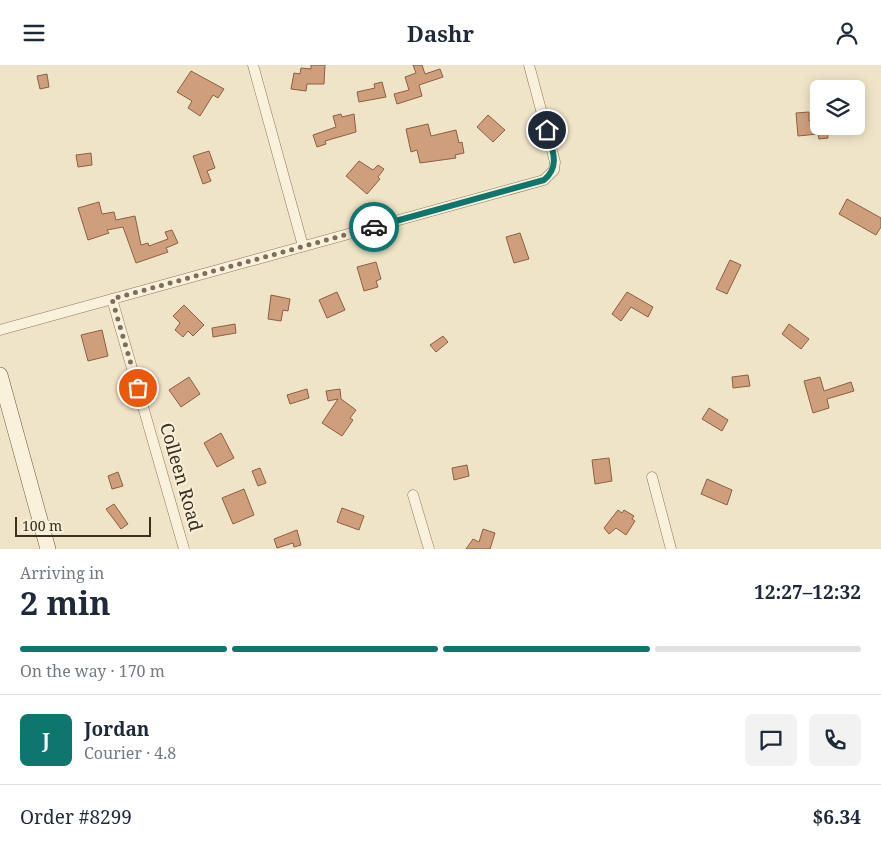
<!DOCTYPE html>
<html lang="en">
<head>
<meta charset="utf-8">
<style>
	:root { --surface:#fff; --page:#f2f2f3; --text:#1f2937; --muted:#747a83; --line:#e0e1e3; --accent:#0f766e }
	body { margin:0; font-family:"Noto Serif",serif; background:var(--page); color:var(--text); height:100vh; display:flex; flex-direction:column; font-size:19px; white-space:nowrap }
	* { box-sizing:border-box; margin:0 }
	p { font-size:16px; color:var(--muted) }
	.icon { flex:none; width:28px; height:28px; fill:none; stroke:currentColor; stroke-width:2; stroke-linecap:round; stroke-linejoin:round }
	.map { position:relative; height:484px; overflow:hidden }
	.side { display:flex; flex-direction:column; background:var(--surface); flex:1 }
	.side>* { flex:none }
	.buttons { position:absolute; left:810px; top:15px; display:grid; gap:10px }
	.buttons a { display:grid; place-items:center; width:55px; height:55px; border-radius:8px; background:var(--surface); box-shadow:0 2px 12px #0003; font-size:25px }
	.scale { position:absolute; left:15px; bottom:12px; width:136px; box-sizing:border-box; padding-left:5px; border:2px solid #3d2e20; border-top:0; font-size:14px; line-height:18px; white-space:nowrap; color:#3d2e20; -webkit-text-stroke:4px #f7eed8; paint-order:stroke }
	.pin { position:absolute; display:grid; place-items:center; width:42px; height:42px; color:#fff; margin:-21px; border:2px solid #fff; border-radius:50%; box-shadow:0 1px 5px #0007 }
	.courier { position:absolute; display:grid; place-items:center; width:50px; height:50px; margin:-25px; border:4px solid #0f766e; border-radius:50%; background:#fff; color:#222; box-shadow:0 1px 6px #0007 }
	.overview em { font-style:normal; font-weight:700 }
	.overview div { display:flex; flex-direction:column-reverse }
	.overview { display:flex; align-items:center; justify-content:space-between; height:85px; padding:0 20px }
	h1 { font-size:32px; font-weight:700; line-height:38px }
	.bar { display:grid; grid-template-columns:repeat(4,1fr); gap:8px 5px; align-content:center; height:60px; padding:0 20px }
	.bar i { height:6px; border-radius:4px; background:var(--line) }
	.bar .on { background:var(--accent) }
	.bar p { grid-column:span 4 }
	.line { display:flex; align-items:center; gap:12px; padding:0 20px; border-top:1px solid var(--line) }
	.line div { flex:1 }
	.round { display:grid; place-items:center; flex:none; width:52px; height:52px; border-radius:8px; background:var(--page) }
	header { display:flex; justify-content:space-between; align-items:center; height:65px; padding:0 20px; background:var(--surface); font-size:22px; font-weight:700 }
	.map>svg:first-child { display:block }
	.building { fill:#cf9f7d; stroke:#8d5f41 }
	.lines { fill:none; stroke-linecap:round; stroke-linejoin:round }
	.street-casing { stroke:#8d765c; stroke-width:11 }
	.secondary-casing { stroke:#6f573f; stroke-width:16 }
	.street { stroke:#faf1dc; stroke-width:10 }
	.secondary { stroke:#faf1dc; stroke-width:15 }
	.done { stroke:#7c6e5b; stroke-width:5; stroke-dasharray:0 9 }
	.route { stroke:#0f766e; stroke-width:6 }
	.labels { text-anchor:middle; stroke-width:4.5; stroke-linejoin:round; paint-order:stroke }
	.street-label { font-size:18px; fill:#3d2e20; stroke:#f7eed8 }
</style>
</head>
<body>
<header><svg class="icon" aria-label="menu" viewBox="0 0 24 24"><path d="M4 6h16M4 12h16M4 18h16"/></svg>Dashr<svg class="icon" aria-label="person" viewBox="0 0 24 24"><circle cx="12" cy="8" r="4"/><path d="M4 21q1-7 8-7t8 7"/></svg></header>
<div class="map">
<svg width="881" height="484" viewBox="0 0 881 484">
	<rect width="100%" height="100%" fill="#f0e4c8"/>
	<!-- building -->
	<g class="building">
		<path d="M311,0H325L324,19H307L306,26L291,24L294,8L300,9L301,3L311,4Z"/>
		<path d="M413,0H422L425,9L440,4L443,12L419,20L422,31L397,39L394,29L409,25L405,12L416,8Z"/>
		<path d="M191,6L224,24L218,33L213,30L200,51L188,43L192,36L177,27Z"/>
		<path d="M47,9L49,22L40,24L37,11Z"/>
		<path d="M382,17L386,32L359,37L357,27L375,23L374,19Z"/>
		<path d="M809,47V56H815V59H819V61H827L828,73L819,74L818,69L798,71L796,48Z"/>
		<path d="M341,49L342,52L354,49L356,67L325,76L326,79L317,82L313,70L336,62L333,51Z"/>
		<path d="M488,50L505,65L493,77L477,62Z"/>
		<path d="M428,59L431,71L456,65L459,78L462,77L464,88L455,90L456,93L420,98L417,85L411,87L406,64Z"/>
		<path d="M209,86L215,103L207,106L211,116L203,119L193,91Z"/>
		<path d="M91,88L92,100L78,102L76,90Z"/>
		<path d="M359,96L373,105L378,100L384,104L378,112L380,114L367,129L346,111Z"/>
		<path d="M847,134L881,153V162L876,170L839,149Z"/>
		<path d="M99,137L102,149L114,147L116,155L135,151L141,180L148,178L149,181L168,174L165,167L172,165L178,178L166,183L168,187L136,198L123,162L107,165L109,168L88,175L78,143Z"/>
		<path d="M520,168L529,194L514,198L506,172Z"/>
		<path d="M730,195L741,200L727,229L716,224Z"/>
		<path d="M376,197L381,214L376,216L378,222L364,226L357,202Z"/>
		<path d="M337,227L345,245L327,253L319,235Z"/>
		<path d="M627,227L653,242L648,252L631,242L621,256L612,249Z"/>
		<path d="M271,230L290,234L288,246L283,245L281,256L268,254Z"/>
		<path d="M184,240L204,260L193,271L188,266L183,272L175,265L180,258L173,251Z"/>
		<path d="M235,259L236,268L213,272L212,263Z"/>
		<path d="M789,259L809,274L801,284L782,269Z"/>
		<path d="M102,265L108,291L88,296L81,270Z"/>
		<path d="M443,271L448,277L436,287L430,280Z"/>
		<path d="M748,310L750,321L733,323L732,312Z"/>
		<path d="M189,312L200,329L181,342L169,325Z"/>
		<path d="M820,312L824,326L851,317L854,326L827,334L829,343L813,348L804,316Z"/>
		<path d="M307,324L309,333L290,339L287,330Z"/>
		<path d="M340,324L341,334L356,345L350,353L353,355L342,371L322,358L338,334L328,336L326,326Z"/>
		<path d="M709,343L728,355L722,366L702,354Z"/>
		<path d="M221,368L234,393L217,402L204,378Z"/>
		<path d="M609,393L612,416L595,419L592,395Z"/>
		<path d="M467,400L469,411L454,415L452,403Z"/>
		<path d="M260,403L266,418L258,421L252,406Z"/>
		<path d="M118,407L123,421L112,424L108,411Z"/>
		<path d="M707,414L732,425L727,440L701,429Z"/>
		<path d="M244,424L254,450L233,459L222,433Z"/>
		<path d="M114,439L128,459L121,464L106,444Z"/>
		<path d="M342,443L364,451L359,465L337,457Z"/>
		<path d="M618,445L622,448L624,445L634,451L632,454L635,456L626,470L616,463L609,469L604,463Z"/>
		<path d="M483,464L495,468L490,484H466L473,474L479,477Z"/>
		<path d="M297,465L301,480L294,482L293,478L277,483L274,474Z"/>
	</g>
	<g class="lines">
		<defs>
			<g id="street">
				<path d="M253,0L303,181"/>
				<path d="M112,234L184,484"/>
				<path d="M0,265L544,115L554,105L555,97L529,0"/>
				<path d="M652,412L671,484"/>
				<path d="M413,430L429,484"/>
			</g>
			<path id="secondary" d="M0,310L48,484"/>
		</defs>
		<!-- street casing -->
		<use href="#street" class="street-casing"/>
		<!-- secondary casing -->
		<use href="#secondary" class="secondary-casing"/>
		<!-- street -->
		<use href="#street" class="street"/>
		<!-- secondary -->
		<use href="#secondary" class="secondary"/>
	</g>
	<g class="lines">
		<!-- done -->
		<path class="done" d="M138,323L112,234L374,162"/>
		<!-- route -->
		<path class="route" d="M374,162L544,115C561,101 552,84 547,65"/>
	</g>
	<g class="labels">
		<!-- street labels -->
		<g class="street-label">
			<text transform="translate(181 412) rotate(74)" y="6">Colleen Road</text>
		</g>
	</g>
</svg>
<div class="buttons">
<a><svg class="icon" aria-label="layers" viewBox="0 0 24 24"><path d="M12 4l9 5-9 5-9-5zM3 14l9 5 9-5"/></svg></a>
</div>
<div class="scale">100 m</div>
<div class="pin" style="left:138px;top:323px;background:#ea580c"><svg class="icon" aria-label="bag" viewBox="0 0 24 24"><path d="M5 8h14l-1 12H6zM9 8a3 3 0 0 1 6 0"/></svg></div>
<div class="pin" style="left:547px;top:65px;background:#1f2937"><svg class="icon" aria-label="home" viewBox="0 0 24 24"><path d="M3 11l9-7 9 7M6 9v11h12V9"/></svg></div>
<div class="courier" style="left:374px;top:162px"><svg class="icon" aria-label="car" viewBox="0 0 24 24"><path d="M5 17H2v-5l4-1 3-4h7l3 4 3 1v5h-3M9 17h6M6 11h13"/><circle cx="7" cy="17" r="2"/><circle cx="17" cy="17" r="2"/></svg></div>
</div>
<section class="side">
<div class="overview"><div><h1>2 min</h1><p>Arriving in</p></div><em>12:27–12:32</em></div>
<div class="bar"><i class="on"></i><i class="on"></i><i class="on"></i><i></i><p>On the way · 170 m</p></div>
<div class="line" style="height:90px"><b class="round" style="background:var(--accent);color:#fff">J</b><div><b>Jordan</b><p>Courier · 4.8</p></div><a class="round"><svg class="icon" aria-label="chat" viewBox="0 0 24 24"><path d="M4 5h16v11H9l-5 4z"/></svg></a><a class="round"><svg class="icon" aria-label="phone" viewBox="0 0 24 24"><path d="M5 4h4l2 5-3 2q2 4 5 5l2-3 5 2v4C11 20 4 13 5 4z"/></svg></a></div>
<div class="line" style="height:65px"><div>Order #8299</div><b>$6.34</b></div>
</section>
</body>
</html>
